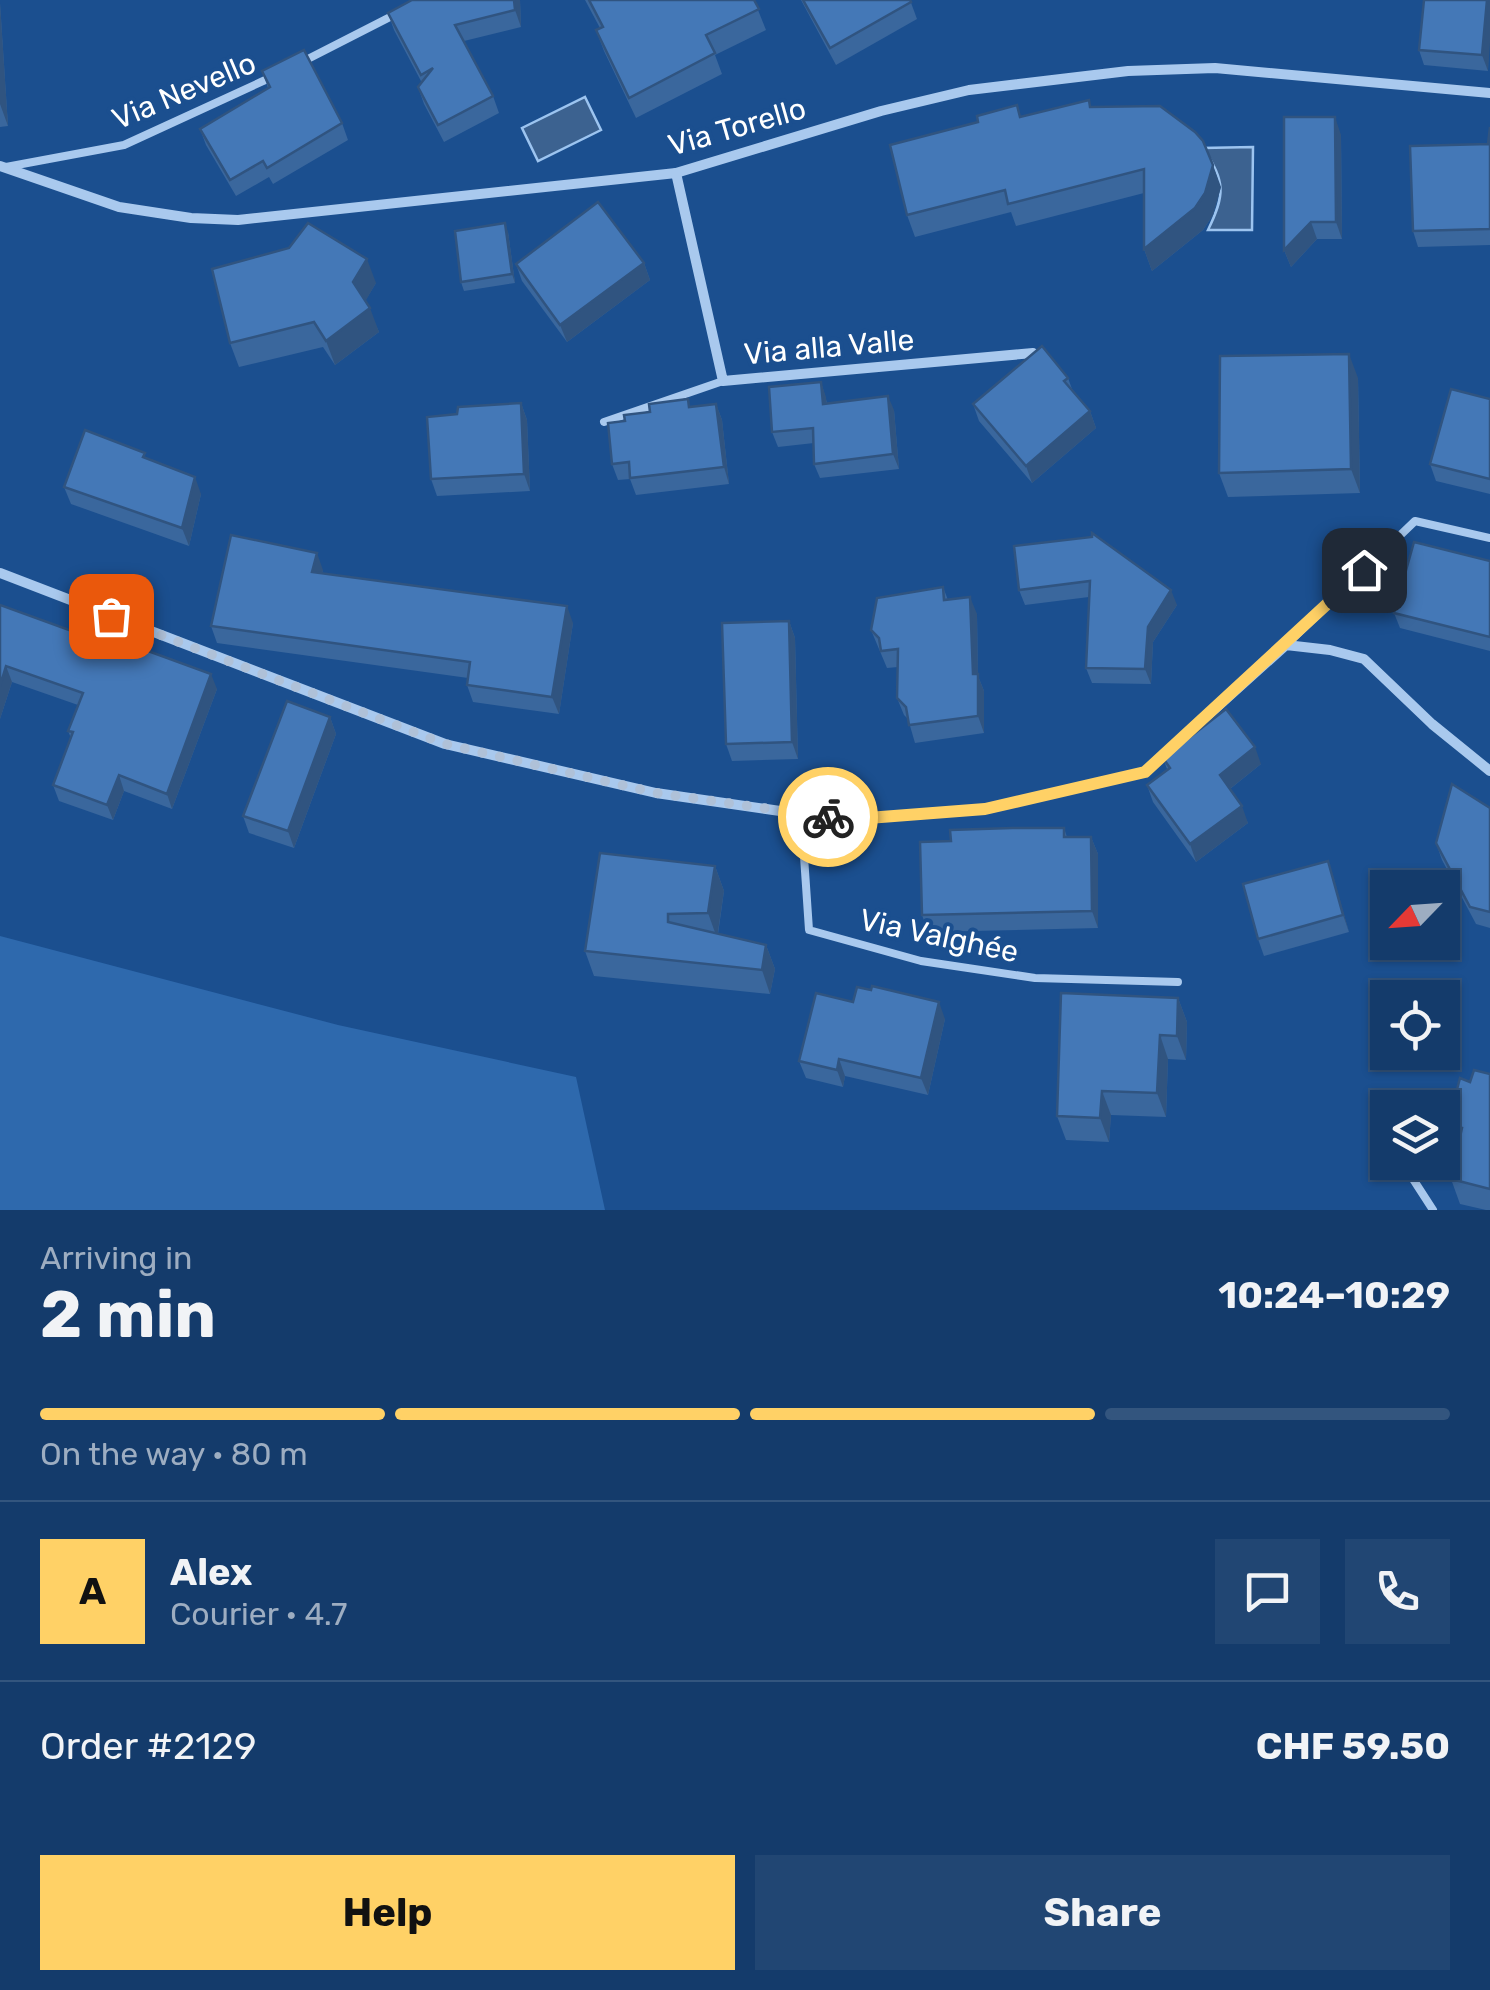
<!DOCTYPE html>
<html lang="en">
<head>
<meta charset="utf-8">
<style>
	:root { --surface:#143b6b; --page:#214673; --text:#f1f3f6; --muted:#9dadc1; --line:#33557e; --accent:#ffd166 }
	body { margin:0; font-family:Rubik,sans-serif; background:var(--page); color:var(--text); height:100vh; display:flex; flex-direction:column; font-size:38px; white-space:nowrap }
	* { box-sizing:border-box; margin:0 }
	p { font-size:32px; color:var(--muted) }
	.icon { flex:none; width:55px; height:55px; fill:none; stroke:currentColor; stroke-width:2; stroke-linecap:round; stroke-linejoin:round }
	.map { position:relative; height:1210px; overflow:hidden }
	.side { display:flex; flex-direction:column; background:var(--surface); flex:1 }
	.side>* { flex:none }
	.needle { width:65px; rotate:245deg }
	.fabs { position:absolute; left:1370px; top:870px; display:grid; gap:20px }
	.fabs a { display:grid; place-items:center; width:90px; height:90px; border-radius:0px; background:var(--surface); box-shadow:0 2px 8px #0004,0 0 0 2px var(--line); font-size:50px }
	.pin { position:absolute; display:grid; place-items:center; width:85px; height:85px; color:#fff; margin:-42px; border-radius:20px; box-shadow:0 5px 15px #0006 }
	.courier { position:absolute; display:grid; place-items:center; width:100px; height:100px; margin:-50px; border:8px solid #ffd166; border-radius:50%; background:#fff; color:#222; box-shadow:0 2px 12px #0007 }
	.head em { font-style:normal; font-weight:700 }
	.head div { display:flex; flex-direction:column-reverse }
	.head { display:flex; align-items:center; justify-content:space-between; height:170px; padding:0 40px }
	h1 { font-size:65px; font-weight:700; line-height:75px }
	.bar { display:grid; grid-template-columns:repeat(4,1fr); gap:15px 10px; align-content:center; height:120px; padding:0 40px }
	.bar i { height:12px; border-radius:8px; background:var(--line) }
	.bar .active { background:var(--accent) }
	.bar p { grid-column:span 4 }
	.line { display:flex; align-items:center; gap:25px; padding:0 40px; border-top:2px solid var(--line) }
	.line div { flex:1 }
	.round { display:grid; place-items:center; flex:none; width:105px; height:105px; border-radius:0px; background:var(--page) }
	.button { display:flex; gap:20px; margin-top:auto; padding:20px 40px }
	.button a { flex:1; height:115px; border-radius:0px; background:var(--accent); color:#111; font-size:40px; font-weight:700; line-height:115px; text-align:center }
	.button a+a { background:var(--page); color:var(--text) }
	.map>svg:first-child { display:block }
	.green { fill:#2e69ad }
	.water { fill:#3c6290; stroke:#9cc4f0; stroke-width:2.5 }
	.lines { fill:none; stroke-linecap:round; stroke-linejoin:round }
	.service { stroke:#a9c9ee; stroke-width:8 }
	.minor { stroke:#a9c9ee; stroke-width:10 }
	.wall { fill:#3a679d }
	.shaded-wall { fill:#305480 }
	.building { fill:#4478b7; stroke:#305480; stroke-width:2.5 }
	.done { stroke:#afc1d8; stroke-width:10; stroke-dasharray:0 18 }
	.route { stroke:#ffd166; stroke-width:12 }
	.labels { text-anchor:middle; stroke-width:8; stroke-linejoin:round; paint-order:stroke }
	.street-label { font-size:30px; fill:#fff; stroke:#1b4f8f }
</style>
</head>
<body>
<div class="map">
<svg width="1490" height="1210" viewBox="0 0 1490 1210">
	<rect width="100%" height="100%" fill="#1b4f8f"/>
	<!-- green -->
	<path class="green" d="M0,936L338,1025L576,1077L605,1210H0Z"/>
	<!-- water -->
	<g class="water">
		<path d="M585,97L601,130L538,161L522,128Z"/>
		<path d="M1253,147L1252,230H1208C1225,195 1226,181 1203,148Z"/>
	</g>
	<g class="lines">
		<!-- service -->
		<g class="service">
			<path d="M300,63L394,15"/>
			<path d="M6,167L124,145L274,76"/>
			<path d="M604,422L723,381"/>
			<path d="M1286,645L1415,521L1490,538"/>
			<path d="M801,812L809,930L921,961L1035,978L1178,982"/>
			<path d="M1432,1108L1463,1092"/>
			<path d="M1402,1162L1433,1210"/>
		</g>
		<!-- minor -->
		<g class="minor">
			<path d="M0,166L119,207L191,218L238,220L676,173L881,111L969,90L1128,71L1215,68L1490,93"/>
			<path d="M676,173L723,381L1033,353"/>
			<path d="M0,573L445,744L656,793L842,820L985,809L1145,772L1286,645L1330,650L1364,659L1432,724L1490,771"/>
		</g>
	</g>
	<!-- wall -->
	<g class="wall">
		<path d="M412,0H520L521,27L464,41L493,96L499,113L444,142L424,104L418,87L422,83L394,30L388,13Z"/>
		<path d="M585,0H754L766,30L715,55L722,74L636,118L604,51L596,30L600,28Z"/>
		<path d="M801,0H910L917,19L836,65Z"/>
		<path d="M1490,0L1488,71L1424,65L1419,50Z"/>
		<path d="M0,3L8,126L0,127Z"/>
		<path d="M262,71L342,123L348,140L273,184L269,177L236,196L206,145L200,129L268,88Z"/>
		<path d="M1091,107L1221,187L1213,215L1203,230L1152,271L1144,249V193L1016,226L1011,212L915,237L907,215L1021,117Z"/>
		<path d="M1490,127V245L1418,247L1413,231L1488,144Z"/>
		<path d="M1341,135L1342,239H1317L1291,267L1284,250Z"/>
		<path d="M508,232L515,283L464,291L461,282Z"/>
		<path d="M644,263L650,280L567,342L522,281L516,264Z"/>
		<path d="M376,283L365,301L379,332L335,365L323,347L239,367L230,343Z"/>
		<path d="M1068,378L1072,389L1090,411L1096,428L1032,483L979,421L973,404Z"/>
		<path d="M1358,378L1360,493L1228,497L1219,473Z"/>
		<path d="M821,382L827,403L894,410L899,469L820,478L814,464V443L778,447L772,432Z"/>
		<path d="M1490,399V494L1436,481L1430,464Z"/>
		<path d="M521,403L527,420L530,491L437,496L431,479L457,414Z"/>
		<path d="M716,404L722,420L729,484L636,495L630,479L618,480L612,464L625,421L691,407Z"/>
		<path d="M148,459L201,494L189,546L71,504L64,487Z"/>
		<path d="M1014,546L1177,605L1153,642L1151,684L1092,683L1086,668L1089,597L1025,605L1019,590Z"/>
		<path d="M1490,561V651L1400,628L1394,613Z"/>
		<path d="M323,570L322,573L573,623L559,714L473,702L467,685L468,678L217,643L211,626Z"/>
		<path d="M943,587L948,600L977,614L978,676L984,691V733L915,743L908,719L904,715L897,698L898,667L887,668L871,630Z"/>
		<path d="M0,605L217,689L172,809L124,791L113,820L59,801L53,785L71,738L68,731L78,705L12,682L0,719Z"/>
		<path d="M789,621L795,638L798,759L732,761L726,744Z"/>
		<path d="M330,717L336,734L294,848L249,833L243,816Z"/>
		<path d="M1163,758L1261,764L1230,789L1248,823L1196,862L1153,802L1147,785L1167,769Z"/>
		<path d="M1490,808V928L1476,924L1442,860L1436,843Z"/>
		<path d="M1064,828L1067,837H1091L1098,854V928L928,932L922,915L951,841Z"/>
		<path d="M1328,861L1349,932L1264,956L1258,939Z"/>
		<path d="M715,866L724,891L718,934L766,945L775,969L770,994L594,976L585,951Z"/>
		<path d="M1178,998L1187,1022L1186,1060L1168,1059L1166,1117L1111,1115L1109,1142L1066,1140L1057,1116Z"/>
		<path d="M853,1002L945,1019L928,1095L845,1076L843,1087L806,1078L799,1061Z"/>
		<path d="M1490,1074V1210H1486L1460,1204L1451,1179L1458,1149L1448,1124L1470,1082Z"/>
	</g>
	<!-- shaded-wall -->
	<g class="shaded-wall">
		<path d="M514,0H520L521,27L515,10Z"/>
		<path d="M1487,0H1490V43L1488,71L1482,55Z"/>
		<path d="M0,3L8,126L0,104Z"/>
		<path d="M1335,117L1341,135L1342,239L1336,222Z"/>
		<path d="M1213,165L1221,187L1213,215L1203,230L1152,271L1144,249Z"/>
		<path d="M1311,222L1317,239L1291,267L1284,250Z"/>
		<path d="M505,223L508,232L515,283L512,274Z"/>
		<path d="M367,259L376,283L362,307L353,282Z"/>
		<path d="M644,263L650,280L567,342L560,325Z"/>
		<path d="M370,308L379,332L335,365L326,341Z"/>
		<path d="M1349,354L1358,378L1360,493L1351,469Z"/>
		<path d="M821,382L826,397L828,418L823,404Z"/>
		<path d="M888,396L894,410L899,469L893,454Z"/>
		<path d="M521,403L527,420L530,491L524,474Z"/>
		<path d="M716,404L722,420L729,484L724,467Z"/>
		<path d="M1090,411L1096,428L1032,483L1026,466Z"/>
		<path d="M195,477L201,494L189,546L182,528Z"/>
		<path d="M317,553L323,570L318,589L312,572Z"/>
		<path d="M1171,590L1177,605L1153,642L1151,684L1145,669L1148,627Z"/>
		<path d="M970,597L977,614L978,676L984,691V733L978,716L973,674Z"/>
		<path d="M567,606L573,623L559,714L552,697Z"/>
		<path d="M789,621L795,638L798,759L792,742Z"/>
		<path d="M6,666L12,682L0,719V686Z"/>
		<path d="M211,674L217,689L172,809L167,794Z"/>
		<path d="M330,717L336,734L294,848L288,831Z"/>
		<path d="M1255,747L1261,764L1226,792L1220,775Z"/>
		<path d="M119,775L124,791L113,820L107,805Z"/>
		<path d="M1242,806L1248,823L1196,862L1190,844Z"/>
		<path d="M1091,837L1098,854V928L1092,911Z"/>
		<path d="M1328,861L1334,878L1349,932L1343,915Z"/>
		<path d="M715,866L724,891L717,938L708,913Z"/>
		<path d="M766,945L775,969L770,994L762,970Z"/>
		<path d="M1178,998L1187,1022L1186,1060L1177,1036Z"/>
		<path d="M939,1002L945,1019L928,1095L921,1078Z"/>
		<path d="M1160,1035L1168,1059L1166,1117L1157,1093Z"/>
		<path d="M839,1059L845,1076L843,1087L837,1070Z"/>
		<path d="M1102,1091L1111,1115L1109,1142L1100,1118Z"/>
	</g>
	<!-- building -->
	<g class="building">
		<path d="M412,0H514L515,10L455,25L493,96L438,125L418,87L433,68L421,75L388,13Z"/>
		<path d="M589,0H754L759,9L706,35L715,53L629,98L596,30L603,27Z"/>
		<path d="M803,0H910L911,2L830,48Z"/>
		<path d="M1424,0H1487L1482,55L1419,50Z"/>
		<path d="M304,50L342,123L267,168L263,161L230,180L200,129L270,87L262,71Z"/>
		<path d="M1089,100L1090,107L1160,106L1195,132L1203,141L1213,165L1205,193L1195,208L1144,249V169L1008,204L1005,190L907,215L890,145L978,122L977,116L1017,105L1020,117Z"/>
		<path d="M1284,117H1335L1336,222H1311L1284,250Z"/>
		<path d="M1490,127V229L1413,231L1410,146L1488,144Z"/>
		<path d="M598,202L644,263L560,325L516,264Z"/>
		<path d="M308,223L367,259L353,282L370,308L326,341L314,322L230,343L212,269L289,248Z"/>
		<path d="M505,223L512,274L461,282L455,231Z"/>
		<path d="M1042,346L1068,378L1064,381L1090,411L1026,466L973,404Z"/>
		<path d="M1349,354L1351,469L1219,473L1220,356Z"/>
		<path d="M821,382L823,404L888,396L893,454L814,464L813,428L772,432L769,387Z"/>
		<path d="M1451,389L1490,399V479L1430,464Z"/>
		<path d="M688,399L689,407L716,404L724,467L630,478L629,462L612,464L608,423L625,421L624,415L650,412L649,404Z"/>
		<path d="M521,403L524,474L431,479L427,417L457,414L458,407Z"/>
		<path d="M85,430L145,453L143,457L195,477L182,528L64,487Z"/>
		<path d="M1092,533L1171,590L1148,627L1145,669L1086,668L1090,581L1019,590L1014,546L1092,537Z"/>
		<path d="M231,535L317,553L312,572L567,606L552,697L467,685L470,662L211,626Z"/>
		<path d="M1414,542L1490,561V637L1394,613Z"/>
		<path d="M943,587L944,600L970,597L973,674H978V716L909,725L906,707L897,698L898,649L881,651L879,638L871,630L877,598Z"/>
		<path d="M0,605L105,643L107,636L211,674L167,794L119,775L107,805L53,785L73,732L68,731L83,693L6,666L0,686Z"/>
		<path d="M789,621L792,742L726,744L722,623Z"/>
		<path d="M287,701L330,717L288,831L243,816Z"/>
		<path d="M1226,709L1255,747L1220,775L1242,806L1190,844L1147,785L1170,768L1163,758Z"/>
		<path d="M1452,784L1490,808V912L1470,907L1436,843Z"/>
		<path d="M1012,828H1064V837H1091L1092,911L922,915L920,842L951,841L950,830Z"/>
		<path d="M600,853L715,866L708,913L668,914V922L766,945L762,970L585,951Z"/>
		<path d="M1328,861L1343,915L1258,939L1243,884Z"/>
		<path d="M872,986L939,1002L921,1078L839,1059L837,1070L799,1061L816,993L853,1002L857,987L871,990Z"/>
		<path d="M1061,993L1178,998L1177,1036L1160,1035L1157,1093L1102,1091L1100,1118L1057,1116Z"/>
		<path d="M1474,1070L1490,1074V1189L1451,1179L1462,1128L1448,1124L1460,1078L1470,1082Z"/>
	</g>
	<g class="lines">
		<!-- done -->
		<path class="done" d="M111,616L445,744L656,793L828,817"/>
		<!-- route -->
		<path class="route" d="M828,817L842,820L985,809L1145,772L1364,570"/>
	</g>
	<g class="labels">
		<!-- street labels -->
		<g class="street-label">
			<text transform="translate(184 91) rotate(-23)" y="10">Via Nevello</text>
			<text transform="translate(737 127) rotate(-16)" y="10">Via Torello</text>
			<text transform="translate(829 347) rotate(-5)" y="10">Via alla Valle</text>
			<text transform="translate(939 936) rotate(12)" y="10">Via Valghée</text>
		</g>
	</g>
</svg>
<div class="fabs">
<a><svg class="needle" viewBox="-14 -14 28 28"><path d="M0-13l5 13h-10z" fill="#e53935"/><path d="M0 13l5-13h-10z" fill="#9dadc1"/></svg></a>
<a><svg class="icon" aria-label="locate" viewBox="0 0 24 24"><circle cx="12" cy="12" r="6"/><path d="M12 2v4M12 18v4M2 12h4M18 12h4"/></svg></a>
<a><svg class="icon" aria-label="layers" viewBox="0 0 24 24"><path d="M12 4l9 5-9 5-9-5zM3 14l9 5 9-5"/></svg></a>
</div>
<div class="pin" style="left:111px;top:616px;background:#ea580c"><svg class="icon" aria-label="bag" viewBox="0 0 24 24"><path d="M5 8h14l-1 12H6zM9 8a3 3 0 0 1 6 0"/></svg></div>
<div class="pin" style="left:1364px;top:570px;background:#1f2937"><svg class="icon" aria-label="home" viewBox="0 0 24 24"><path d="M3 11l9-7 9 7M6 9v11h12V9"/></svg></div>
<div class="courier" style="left:828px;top:817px"><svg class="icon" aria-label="bike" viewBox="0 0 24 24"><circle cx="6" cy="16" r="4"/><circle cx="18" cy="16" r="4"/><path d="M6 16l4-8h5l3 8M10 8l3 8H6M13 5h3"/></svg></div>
</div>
<section class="side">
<div class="head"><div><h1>2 min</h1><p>Arriving in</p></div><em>10:24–10:29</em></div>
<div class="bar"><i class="active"></i><i class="active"></i><i class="active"></i><i></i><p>On the way · 80 m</p></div>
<div class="line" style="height:180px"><b class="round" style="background:var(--accent);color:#111">A</b><div><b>Alex</b><p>Courier · 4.7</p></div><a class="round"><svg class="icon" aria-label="chat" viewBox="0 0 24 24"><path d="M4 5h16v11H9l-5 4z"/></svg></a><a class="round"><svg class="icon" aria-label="phone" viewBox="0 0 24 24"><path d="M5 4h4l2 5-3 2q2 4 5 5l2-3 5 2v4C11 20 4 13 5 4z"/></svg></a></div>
<div class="line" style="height:130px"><div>Order #2129</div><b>CHF 59.50</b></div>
<div class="button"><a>Help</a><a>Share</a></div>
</section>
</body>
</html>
